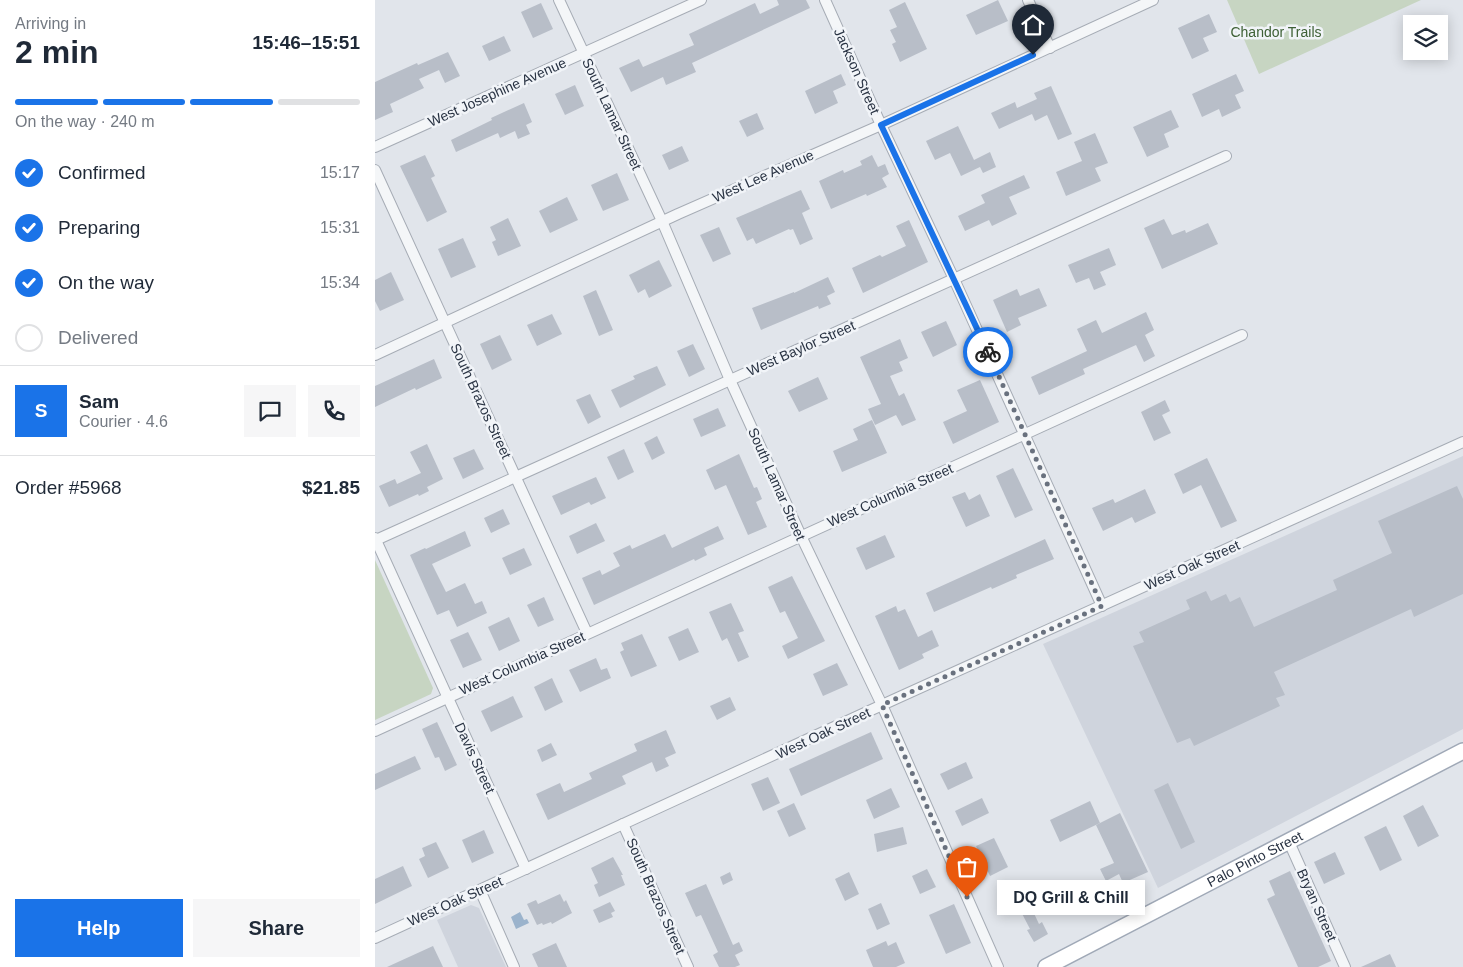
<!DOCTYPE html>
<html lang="en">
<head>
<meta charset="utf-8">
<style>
	:root { --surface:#fff; --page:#f6f6f7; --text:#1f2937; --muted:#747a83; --line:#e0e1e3; --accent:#1a73e8 }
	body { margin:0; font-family:Arial,sans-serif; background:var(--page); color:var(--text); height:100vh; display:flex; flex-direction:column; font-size:19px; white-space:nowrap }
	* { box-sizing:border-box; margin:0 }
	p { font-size:16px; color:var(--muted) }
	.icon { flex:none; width:28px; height:28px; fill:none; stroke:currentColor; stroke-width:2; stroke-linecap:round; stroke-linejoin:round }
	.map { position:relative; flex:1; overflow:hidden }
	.sheet { display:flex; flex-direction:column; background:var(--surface); width:375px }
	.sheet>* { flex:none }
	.fabs { position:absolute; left:1028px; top:15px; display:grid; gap:10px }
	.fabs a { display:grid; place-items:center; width:45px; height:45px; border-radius:0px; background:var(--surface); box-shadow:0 2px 12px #0003; font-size:25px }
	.pin { position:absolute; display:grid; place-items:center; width:42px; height:42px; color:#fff; margin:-51px -21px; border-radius:50% 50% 50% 0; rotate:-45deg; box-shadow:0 0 5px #0007 }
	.pin .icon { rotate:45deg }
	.courier { position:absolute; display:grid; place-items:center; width:50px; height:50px; margin:-25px; border:4px solid #1a73e8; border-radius:50%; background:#fff; color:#222; box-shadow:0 1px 6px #0007 }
	.bubble { position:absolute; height:35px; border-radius:0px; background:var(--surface); box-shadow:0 2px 12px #0003; font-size:16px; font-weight:700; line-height:35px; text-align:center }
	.headline em { font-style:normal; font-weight:700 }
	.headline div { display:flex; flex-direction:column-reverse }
	.headline { display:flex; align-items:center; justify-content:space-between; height:85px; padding:0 15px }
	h1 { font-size:32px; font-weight:700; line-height:38px }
	.bar { display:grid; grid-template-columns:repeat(4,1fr); gap:8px 5px; align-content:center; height:60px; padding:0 15px }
	.bar i { height:6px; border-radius:4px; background:var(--line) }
	.bar .active { background:var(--accent) }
	.bar p { grid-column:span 4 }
	.line { display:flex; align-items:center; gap:12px; padding:0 15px; border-top:1px solid var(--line) }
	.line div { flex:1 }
	.round { display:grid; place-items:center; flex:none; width:52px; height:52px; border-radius:0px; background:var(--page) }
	ol { padding:0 15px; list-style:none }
	li { display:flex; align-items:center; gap:15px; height:55px }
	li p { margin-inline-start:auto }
	li .icon { padding:5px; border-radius:50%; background:var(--accent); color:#fff; stroke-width:4 }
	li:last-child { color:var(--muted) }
	li i { width:28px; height:28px; border:2px solid var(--line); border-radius:50% }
	.cta { display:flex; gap:10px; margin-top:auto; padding:10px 15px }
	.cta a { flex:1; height:58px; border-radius:0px; background:var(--accent); color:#fff; font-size:20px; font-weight:700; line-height:58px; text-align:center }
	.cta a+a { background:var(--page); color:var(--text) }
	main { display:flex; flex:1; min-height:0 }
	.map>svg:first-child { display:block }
	.built { fill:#cfd4dd }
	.green { fill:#c7d5c2 }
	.water { fill:#9bb3cc }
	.building { fill:#b8bec8 }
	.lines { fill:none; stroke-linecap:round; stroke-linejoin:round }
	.minor-casing { stroke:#a6acb5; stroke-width:12 }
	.primary-casing { stroke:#a0a9b7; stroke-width:18 }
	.minor { stroke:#f4f6f8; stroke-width:10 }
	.primary { stroke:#fff; stroke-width:15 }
	.done { stroke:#69717e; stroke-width:5; stroke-dasharray:0 9 }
	.route { stroke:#1a73e8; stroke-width:6 }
	.labels { text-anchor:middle; stroke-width:5; stroke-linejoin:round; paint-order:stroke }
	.park-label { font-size:14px; fill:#3e6035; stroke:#f1f4f8 }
	.street-label { font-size:14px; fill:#293343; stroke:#f1f4f8 }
</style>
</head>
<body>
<main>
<section class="sheet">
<div class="headline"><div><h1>2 min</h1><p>Arriving in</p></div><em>15:46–15:51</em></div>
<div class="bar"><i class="active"></i><i class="active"></i><i class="active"></i><i></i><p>On the way · 240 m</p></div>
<ol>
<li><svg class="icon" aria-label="check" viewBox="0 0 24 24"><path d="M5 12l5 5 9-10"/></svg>Confirmed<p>15:17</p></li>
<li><svg class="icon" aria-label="check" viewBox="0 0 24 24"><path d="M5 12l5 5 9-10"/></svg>Preparing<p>15:31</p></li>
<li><svg class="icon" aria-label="check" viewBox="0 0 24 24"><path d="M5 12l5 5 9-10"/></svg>On the way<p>15:34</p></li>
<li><i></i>Delivered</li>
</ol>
<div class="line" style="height:90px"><b class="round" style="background:var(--accent);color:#fff">S</b><div><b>Sam</b><p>Courier · 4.6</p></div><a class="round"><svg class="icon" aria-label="chat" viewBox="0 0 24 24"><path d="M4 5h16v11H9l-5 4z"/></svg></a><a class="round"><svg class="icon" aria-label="phone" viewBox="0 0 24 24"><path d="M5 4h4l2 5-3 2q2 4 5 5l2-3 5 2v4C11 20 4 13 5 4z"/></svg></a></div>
<div class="line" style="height:65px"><div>Order #5968</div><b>$21.85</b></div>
<div class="cta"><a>Help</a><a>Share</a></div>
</section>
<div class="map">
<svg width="1088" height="967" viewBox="0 0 1088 967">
	<rect width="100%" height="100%" fill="#e1e5eb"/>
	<!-- built -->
	<g class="built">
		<path d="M1088,456V729L783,888L668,644Z"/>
		<path d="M96,905L104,908L131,967H83L62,920Z"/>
	</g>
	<!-- green -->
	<g class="green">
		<path d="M852,0H1046L884,74Z"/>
		<path d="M0,560L58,688L56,694L0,720Z"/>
	</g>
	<!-- water -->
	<path class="water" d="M145,912L149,920L152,919L154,923L141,929L136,917Z"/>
	<!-- building -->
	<g class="building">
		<path d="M402,0H431L435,8L317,63L321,72L291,85L288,77L256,92L244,68L264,59L268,67L319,45L314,34L380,3L385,14L404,5Z"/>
		<path d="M623,0L633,21L601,35L591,15Z"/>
		<path d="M530,2L552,49L525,62L517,44L521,42L515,30L522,27L514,10Z"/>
		<path d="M166,3L178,29L158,38L146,12Z"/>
		<path d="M834,14L842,32L828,38L834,51L817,59L803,28Z"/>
		<path d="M129,36L136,51L114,61L107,46Z"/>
		<path d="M73,52L85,76L70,83L64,70L44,79L49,88L15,104L18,112L0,120V82L42,63L43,65Z"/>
		<path d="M466,74L471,85L458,91L463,103L440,114L430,91Z"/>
		<path d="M861,74L869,91L860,95L866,108L847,117L844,109L827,117L817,94Z"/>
		<path d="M200,85L209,106L190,115L180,94Z"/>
		<path d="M676,86L697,134L683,140L672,115L660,121L657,114L624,129L616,113L640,102L642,108L662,99L659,93Z"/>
		<path d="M149,103L157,122L151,125L155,134L143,139L140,131L125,138L123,133L81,152L76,140L117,120L116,118Z"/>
		<path d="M796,110L804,127L789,134L794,147L772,157L758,127Z"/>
		<path d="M382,113L389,129L372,137L364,121Z"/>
		<path d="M583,126L599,160L615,152L621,167L608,173L605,167L586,176L575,153L560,160L551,141Z"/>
		<path d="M720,133L733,163L720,168L726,181L691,196L681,172L707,161L699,142Z"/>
		<path d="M307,146L314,161L294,170L287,155Z"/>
		<path d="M50,155L60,176L56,178L72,212L52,222L25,166Z"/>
		<path d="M497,155L503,167L510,164L514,174L507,178L512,187L492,196L491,194L456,209L444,181L468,170L469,173L487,165L485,161Z"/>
		<path d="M242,173L254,200L228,211L216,185Z"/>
		<path d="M649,175L655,188L634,197L642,214L617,226L614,220L590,231L583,216L610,203L606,195Z"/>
		<path d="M426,190L435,209L427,213L438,239L425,245L418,229L415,230L414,229L381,244L378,238L372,241L361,218Z"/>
		<path d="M192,197L203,220L175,233L164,211Z"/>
		<path d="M133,218L146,246L123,256L117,242L121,240L115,227Z"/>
		<path d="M789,219L797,235L810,230L811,233L833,223L843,244L787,269L769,228Z"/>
		<path d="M534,220L553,262L488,293L477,268L505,255L507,257L531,246L521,226Z"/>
		<path d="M344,227L356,254L338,262L325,235Z"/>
		<path d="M88,238L101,267L76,278L63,249Z"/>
		<path d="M734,248L741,265L725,272L731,285L719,290L714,278L701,283L693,265Z"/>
		<path d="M284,260L297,286L274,298L270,289L263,293L254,275Z"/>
		<path d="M16,272L29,300L5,311L0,301V280Z"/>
		<path d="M453,277L460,292L452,296L456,304L444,309L443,306L386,330L377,308L419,292V293Z"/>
		<path d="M664,288L672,306L643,318L646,325L632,332L618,300L642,289L645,296Z"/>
		<path d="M221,290L238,330L224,336L208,296Z"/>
		<path d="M771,312L779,330L770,335L780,356L769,362L761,345L708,369L710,374L664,395L656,377L712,351L702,329L721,320L727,333Z"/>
		<path d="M177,314L187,334L162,346L152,325Z"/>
		<path d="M571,321L582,345L558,357L546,332Z"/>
		<path d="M125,335L137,360L117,370L105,344Z"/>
		<path d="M525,339L533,358L524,362L528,371L515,376L524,396L529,393L541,420L527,426L521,415L500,425L493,409L506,404L485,357Z"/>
		<path d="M318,344L330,369L314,377L302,351Z"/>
		<path d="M59,359L67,378L41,390L40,388L0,407V386Z"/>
		<path d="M282,366L291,385L245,408L236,390L260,379L258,376Z"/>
		<path d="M443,377L453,399L424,412L413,391Z"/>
		<path d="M605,380L624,422L578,444L568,422L592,411L582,390Z"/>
		<path d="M215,394L226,417L213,424L201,400Z"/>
		<path d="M790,400L795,411L787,415L796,433L779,441L766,412Z"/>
		<path d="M343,408L351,426L326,437L318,419Z"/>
		<path d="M497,420L512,453L467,472L458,451L483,440L478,429Z"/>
		<path d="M282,436L290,453L277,460L269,443Z"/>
		<path d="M52,444L68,479L52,487L54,491L44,496L43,494L14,507L4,486L20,479L22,484L46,473L35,452Z"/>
		<path d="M99,449L109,469L88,479L78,458Z"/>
		<path d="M249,449L259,472L243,480L232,457Z"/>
		<path d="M364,454L379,488L382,487L387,499L381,502L392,527L373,535L351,485L340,490L331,470Z"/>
		<path d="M832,458L862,521L846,528L826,485L808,494L799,474Z"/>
		<path d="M638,468L658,510L640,518L621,476Z"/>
		<path d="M221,477L231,498L216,505L214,502L186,515L177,496Z"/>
		<path d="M1082,486L1088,499V594L1039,617L1036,609L899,672L910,695L901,698L905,706L819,746L815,738L802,743L758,646L769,642L764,632L815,609L811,600L831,591L836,601L851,594L855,602L865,597L879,627L962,590L958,580L1017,553L1003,521Z"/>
		<path d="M770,489L781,513L760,523L757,517L728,531L717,508L738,499L740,503Z"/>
		<path d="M590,492L594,500L605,494L615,516L591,527L577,497Z"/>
		<path d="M128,509L135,524L116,533L109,518Z"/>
		<path d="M221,523L230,541L202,554L194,536Z"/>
		<path d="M343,526L349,539L329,548L332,555L320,561L319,559L219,605L207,578L225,570L227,575L245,566L238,553L255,545L257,549L290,534L297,548Z"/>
		<path d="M90,531L96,546L57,564L71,592L90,583L100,604L107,601L112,613L82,627L74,610L62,615L35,555L50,548L51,549Z"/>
		<path d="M510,535L520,557L491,570L481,548Z"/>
		<path d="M670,539L679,559L641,575L642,578L617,589L616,587L559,612L551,593Z"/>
		<path d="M149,548L157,565L135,575L127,558Z"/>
		<path d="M417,576L450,641L413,659L407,646L423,638L410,611L405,613L393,587Z"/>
		<path d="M169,597L179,620L163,627L152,605Z"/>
		<path d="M356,603L369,631L363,633L374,657L363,662L352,638L347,641L334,612Z"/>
		<path d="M521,606L523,612L530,609L543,637L557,630L564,646L547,654L549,658L524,670L500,616Z"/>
		<path d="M134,617L145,641L124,651L113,627Z"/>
		<path d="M313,628L324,652L304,661L293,637Z"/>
		<path d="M93,632L107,660L88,668L75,640Z"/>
		<path d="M267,634L282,666L256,677L245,652L249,650L246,643Z"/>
		<path d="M221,658L226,670L232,668L236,678L205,692L194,670Z"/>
		<path d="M462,663L473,685L448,696L438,674Z"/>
		<path d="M177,678L188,702L170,711L159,687Z"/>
		<path d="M138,696L148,717L116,732L106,711Z"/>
		<path d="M355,697L361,710L342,720L335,706Z"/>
		<path d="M62,722L82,765L70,771L64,757L60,758L47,729Z"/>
		<path d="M291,730L301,753L290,758L294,766L281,772L277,762L247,776L251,784L173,820L161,794L185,783L189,792L217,779L214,773L262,751L259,744Z"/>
		<path d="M496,732L508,759L426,796L414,769Z"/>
		<path d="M176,743L182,755L167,762L162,750Z"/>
		<path d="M40,756L46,769L0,790V774Z"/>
		<path d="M591,762L598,778L573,790L565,774Z"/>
		<path d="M393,777L405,803L388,811L376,784Z"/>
		<path d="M793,783L820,842L806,849L779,790Z"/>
		<path d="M516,788L525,807L499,819L491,800Z"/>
		<path d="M607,798L614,813L587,826L580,811Z"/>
		<path d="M715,801L725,823L685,842L675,820Z"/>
		<path d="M419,803L431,829L414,837L402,811Z"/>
		<path d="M1048,805L1064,836L1043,847L1028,816Z"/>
		<path d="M745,813L773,872L748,883L744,874L731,881L725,869L739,863L721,825Z"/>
		<path d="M1011,826L1027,860L1005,871L989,837Z"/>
		<path d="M528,827L532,844L502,852L499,834Z"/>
		<path d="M109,830L119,853L97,863L87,840Z"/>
		<path d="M619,838L633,867L615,876L601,846Z"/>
		<path d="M61,842L74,868L53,878L44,859L50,856L47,848Z"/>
		<path d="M960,852L970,874L949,884L939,862Z"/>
		<path d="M238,857L248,875H246L250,885L224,897L219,885L223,883L216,868Z"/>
		<path d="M28,866L37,886L0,904V879Z"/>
		<path d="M552,869L561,887L545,894L537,876Z"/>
		<path d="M915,871L956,961L943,967H923L892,899L900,895L894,881Z"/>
		<path d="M355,872L358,880L348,885L345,877Z"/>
		<path d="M474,872L484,894L470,901L460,879Z"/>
		<path d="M331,884L358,945L364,942L368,951L360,955L365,965L360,967H344L338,955L343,952L326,915L321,917L310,893Z"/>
		<path d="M662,886L669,900L656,907L664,924L667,922L673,934L659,942L652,930L655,929L639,898Z"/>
		<path d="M185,894L189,902L191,900L197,913L177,924L176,922L168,925L167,923L162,925L152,904L161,900L163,904Z"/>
		<path d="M235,902L240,911L236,913L238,917L224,923L218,910Z"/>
		<path d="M506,903L515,924L502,930L493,909Z"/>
		<path d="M579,904L596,943L571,954L554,915Z"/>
		<path d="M511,941L513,946L521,942L530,963L521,967H498L491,950Z"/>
		<path d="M181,943L192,967H163L157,954Z"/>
		<path d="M58,946L68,967H12Z"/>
		<path d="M1015,954L1021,967H986Z"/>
	</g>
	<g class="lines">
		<defs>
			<g id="minor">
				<path d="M184,0L287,221L355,380L426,536L507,705L623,967"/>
				<path d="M450,0L506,125L579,279L727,606"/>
				<path d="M653,0L675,48"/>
				<path d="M0,147L326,0"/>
				<path d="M0,170L212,633"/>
				<path d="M0,355L303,214L506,125L778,0"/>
				<path d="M0,538L151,869"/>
				<path d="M1,540L851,156"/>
				<path d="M0,731L867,335"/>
				<path d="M248,824L313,967"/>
				<path d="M914,842L970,967"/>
				<path d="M105,890L139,967"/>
				<path d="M0,938L518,700L1088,442"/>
			</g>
			<g id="primary">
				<path id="s1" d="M671,967L1088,751"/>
			</g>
		</defs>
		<!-- minor casing -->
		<use href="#minor" class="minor-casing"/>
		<!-- primary casing -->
		<use href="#primary" class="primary-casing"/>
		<!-- minor -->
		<use href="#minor" class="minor"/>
		<!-- primary -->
		<use href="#primary" class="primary"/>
	</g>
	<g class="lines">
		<!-- done -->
		<path class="done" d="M592,897L507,705L727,606L613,352"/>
		<!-- route -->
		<path class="route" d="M613,352L506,125L658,55"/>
	</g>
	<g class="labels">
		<!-- park labels -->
		<g class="park-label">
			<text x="901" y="37">Chandor Trails</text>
		</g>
		<!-- street labels -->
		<g class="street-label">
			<text transform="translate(482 71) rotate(66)" y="5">Jackson Street</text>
			<text transform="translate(122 92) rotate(-24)" y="5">West Josephine Avenue</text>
			<text transform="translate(237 114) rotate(65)" y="5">South Lamar Street</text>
			<text transform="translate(388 176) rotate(-24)" y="5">West Lee Avenue</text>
			<text transform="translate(426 348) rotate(-24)" y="5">West Baylor Street</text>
			<text transform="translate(106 401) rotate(65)" y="5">South Brazos Street</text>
			<text transform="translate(402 484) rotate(66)" y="5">South Lamar Street</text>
			<text transform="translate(515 495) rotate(-24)" y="5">West Columbia Street</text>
			<text transform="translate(817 565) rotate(-24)" y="5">West Oak Street</text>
			<text transform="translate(147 663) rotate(-24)" y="5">West Columbia Street</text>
			<text transform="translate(448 733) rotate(-25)" y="5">West Oak Street</text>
			<text transform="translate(100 758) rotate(65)" y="5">Davis Street</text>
			<text dy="5" stroke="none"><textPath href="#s1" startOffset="235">Palo Pinto Street</textPath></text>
			<text transform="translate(281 896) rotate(66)" y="5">South Brazos Street</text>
			<text transform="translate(80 901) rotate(-24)" y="5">West Oak Street</text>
			<text transform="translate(942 905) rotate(66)" y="5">Bryan Street</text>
		</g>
	</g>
</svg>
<div class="fabs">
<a><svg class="icon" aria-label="layers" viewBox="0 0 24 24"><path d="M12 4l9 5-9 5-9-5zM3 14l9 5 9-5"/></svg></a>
</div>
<div class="pin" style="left:592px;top:897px;background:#ea580c"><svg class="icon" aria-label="bag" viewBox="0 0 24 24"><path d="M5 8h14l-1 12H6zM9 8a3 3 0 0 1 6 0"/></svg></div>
<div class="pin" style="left:658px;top:55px;background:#1f2937"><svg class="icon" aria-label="home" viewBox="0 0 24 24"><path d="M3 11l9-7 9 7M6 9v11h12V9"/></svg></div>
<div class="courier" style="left:613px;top:352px"><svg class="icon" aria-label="bike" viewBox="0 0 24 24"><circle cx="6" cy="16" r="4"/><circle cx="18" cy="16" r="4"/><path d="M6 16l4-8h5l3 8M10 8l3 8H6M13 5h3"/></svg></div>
<div class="bubble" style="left:622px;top:880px;width:148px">DQ Grill &amp; Chill</div>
</div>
</main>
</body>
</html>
